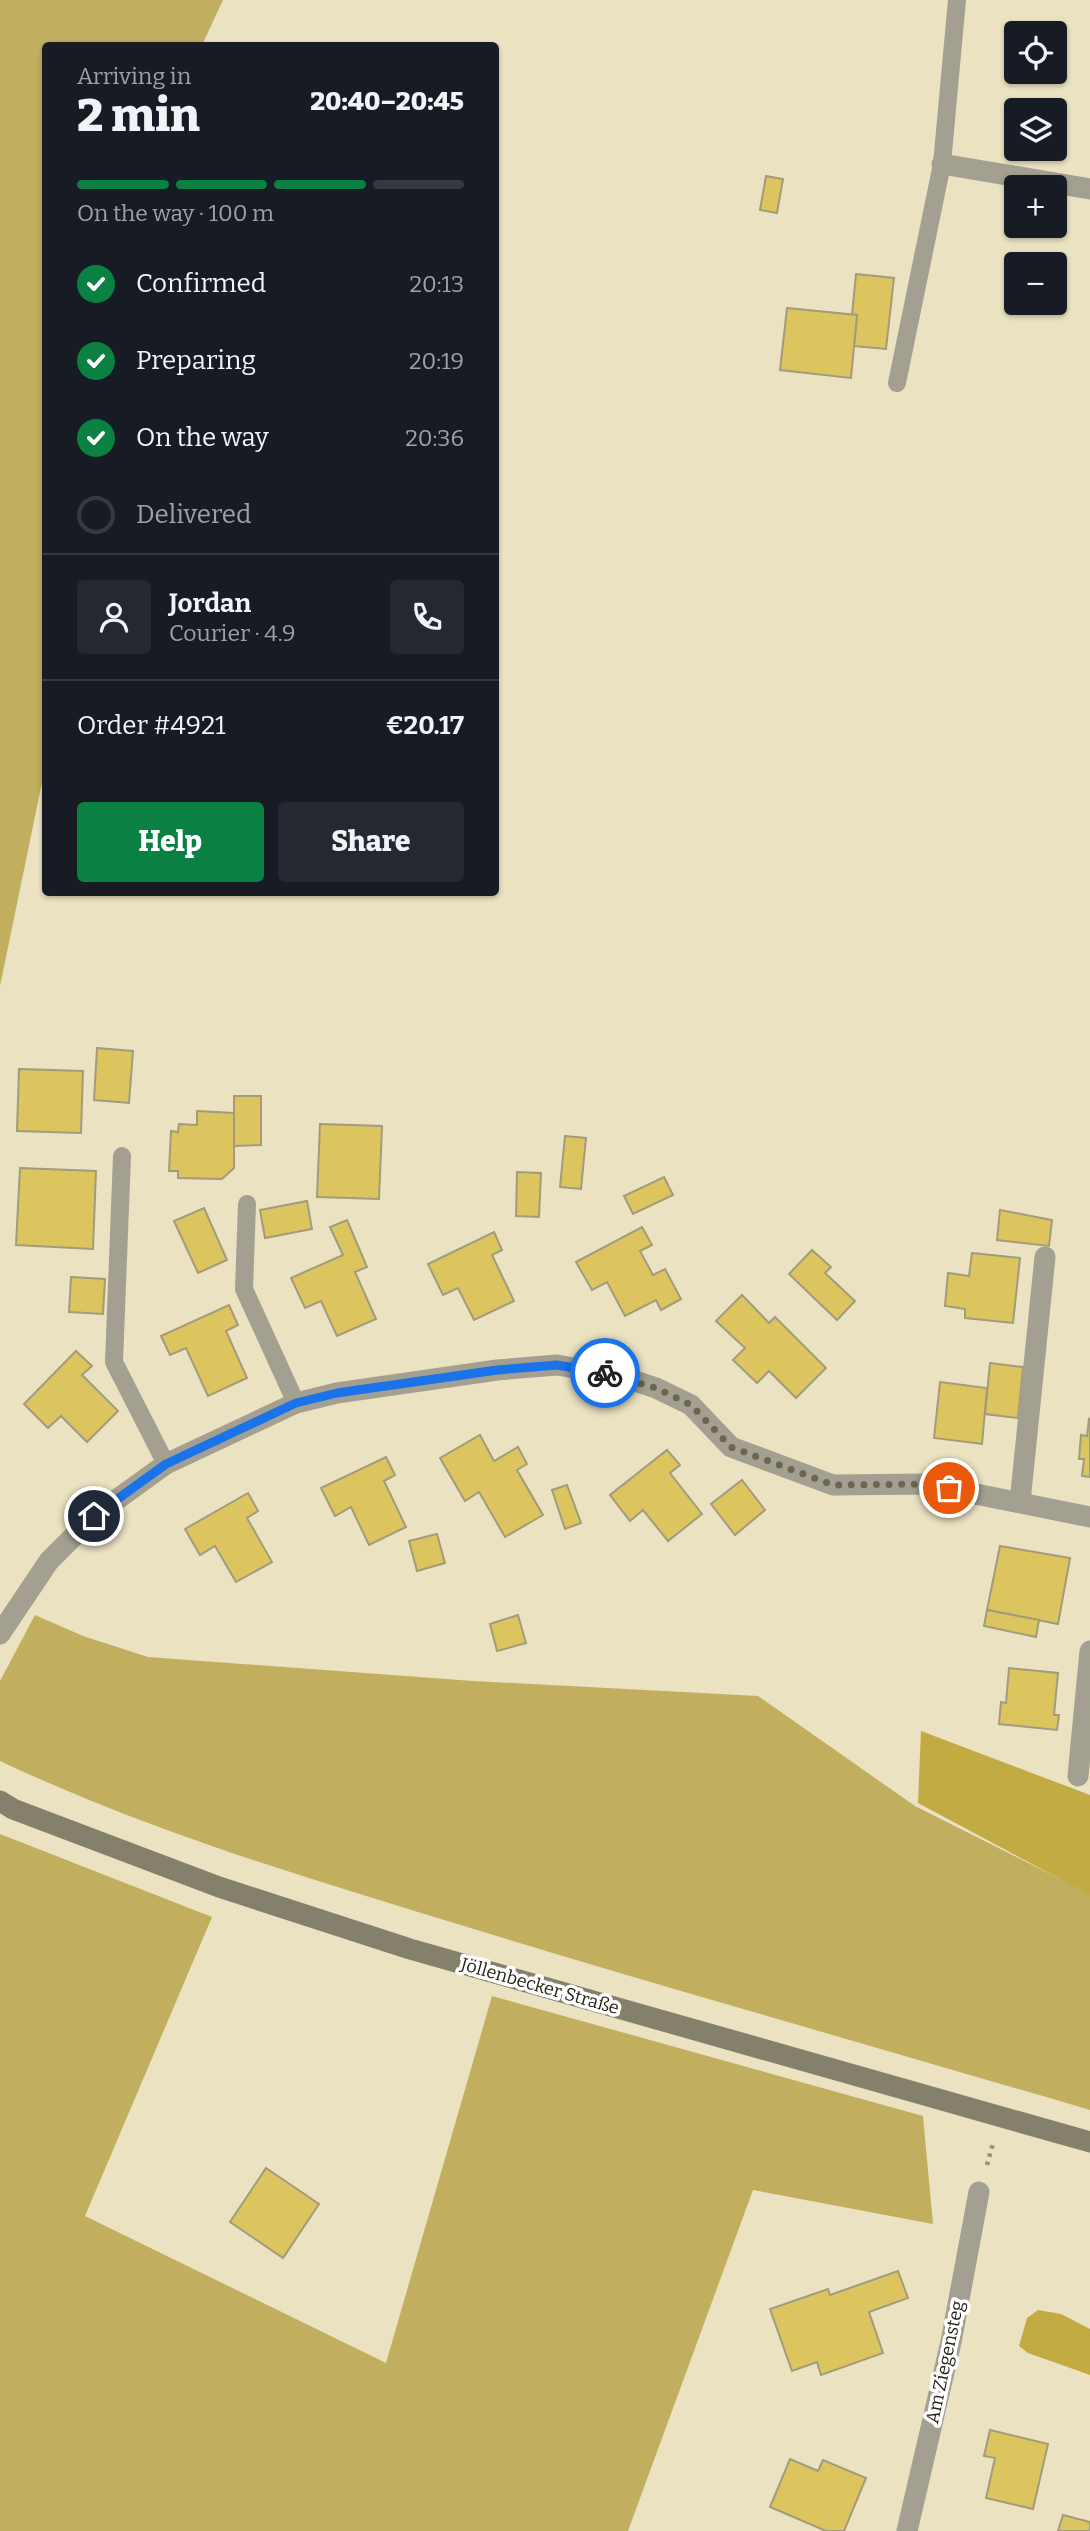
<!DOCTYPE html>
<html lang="en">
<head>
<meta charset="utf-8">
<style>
	:root { --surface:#171b24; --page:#242831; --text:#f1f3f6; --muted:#9ea1a6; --line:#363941; --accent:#0b8043 }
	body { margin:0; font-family:Bitter,serif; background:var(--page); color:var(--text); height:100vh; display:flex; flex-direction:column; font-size:26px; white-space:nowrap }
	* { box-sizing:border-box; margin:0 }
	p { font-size:23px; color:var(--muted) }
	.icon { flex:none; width:38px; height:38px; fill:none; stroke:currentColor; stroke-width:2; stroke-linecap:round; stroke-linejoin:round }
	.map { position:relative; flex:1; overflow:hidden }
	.panel { position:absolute; left:42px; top:42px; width:457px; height:854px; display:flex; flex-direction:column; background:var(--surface); border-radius:7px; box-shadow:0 2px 5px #0004 }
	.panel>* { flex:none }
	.buttons { position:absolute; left:1004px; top:21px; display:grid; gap:14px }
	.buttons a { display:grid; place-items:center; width:63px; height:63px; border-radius:7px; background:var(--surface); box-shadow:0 2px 5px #0004; font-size:35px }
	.pin { position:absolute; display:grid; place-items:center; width:60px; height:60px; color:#fff; margin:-30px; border:4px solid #fff; border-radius:50%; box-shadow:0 2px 7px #0007 }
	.courier { position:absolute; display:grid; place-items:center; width:70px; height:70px; margin:-35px; border:5px solid #1a73e8; border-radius:50%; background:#fff; color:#222; box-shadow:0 2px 9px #0007 }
	.head em { font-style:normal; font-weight:800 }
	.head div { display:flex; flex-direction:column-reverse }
	.head { display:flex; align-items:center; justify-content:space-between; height:119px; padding:0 35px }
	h1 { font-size:46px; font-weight:800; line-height:52px }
	.bar { display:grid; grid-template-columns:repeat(4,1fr); gap:10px 7px; align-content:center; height:84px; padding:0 35px }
	.bar i { height:9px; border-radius:5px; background:var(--line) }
	.bar .current { background:var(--accent) }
	.bar p { grid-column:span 4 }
	.line { display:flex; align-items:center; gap:18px; padding:0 35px; border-top:2px solid var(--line) }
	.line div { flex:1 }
	.round { display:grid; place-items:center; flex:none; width:74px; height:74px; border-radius:7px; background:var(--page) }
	ol { padding:0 35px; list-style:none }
	li { display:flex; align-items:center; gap:21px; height:77px }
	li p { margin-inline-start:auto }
	li .icon { padding:7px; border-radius:50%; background:var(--accent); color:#fff; stroke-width:4 }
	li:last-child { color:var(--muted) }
	li i { width:38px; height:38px; border:4px solid var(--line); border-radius:50% }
	.primary-button { display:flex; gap:14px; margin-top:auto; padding:14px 35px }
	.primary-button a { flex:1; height:80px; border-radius:7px; background:var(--accent); color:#fff; font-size:28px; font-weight:800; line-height:80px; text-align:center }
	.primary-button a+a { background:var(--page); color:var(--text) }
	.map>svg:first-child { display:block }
	.green { fill:#c1af5f }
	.water { fill:#c2ab42 }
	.building { fill:#dcc55e; stroke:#a29b7c; stroke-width:2 }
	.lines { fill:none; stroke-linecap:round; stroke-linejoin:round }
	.path { stroke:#989279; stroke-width:4.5; stroke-dasharray:3.5 5; stroke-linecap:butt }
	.lane { stroke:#a3a092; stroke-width:18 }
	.street { stroke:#a3a092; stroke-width:21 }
	.secondary { stroke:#84806b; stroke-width:21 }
	.done { stroke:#6b6652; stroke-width:7; stroke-dasharray:0 12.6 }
	.route { stroke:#1a73e8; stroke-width:9 }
	.labels { text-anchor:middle; stroke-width:7; stroke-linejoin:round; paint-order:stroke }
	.street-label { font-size:18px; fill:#262316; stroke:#fff }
</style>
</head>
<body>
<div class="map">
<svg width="1090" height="2531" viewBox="0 0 1090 2531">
	<rect width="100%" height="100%" fill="#eae2c1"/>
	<!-- green -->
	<g class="green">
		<path d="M0,0H223L202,45L46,46V763L0,986Z"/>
		<path d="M35,1615L83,1636L148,1657L473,1681L758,1696L915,1806L1090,1894V2110C886,2050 681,1992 477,1930C316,1881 153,1833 0,1761V1681Z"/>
		<path d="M0,1834L212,1917L85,2216L386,2363L492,1996L923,2116L933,2224L753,2190L628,2531H0Z"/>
	</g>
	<!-- water -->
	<g class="water">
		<path d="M921,1731L1090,1795V1895L918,1803Z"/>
		<path d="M1038,2310L1061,2314L1090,2329V2375L1028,2353L1019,2346L1027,2318Z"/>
	</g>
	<!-- building -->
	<g class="building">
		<path d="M766,176L783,179L777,213L760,210Z"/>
		<path d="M856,274L894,278L886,349L854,346L857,315H852Z"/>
		<path d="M787,308L857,315L851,378L780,370Z"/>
		<path d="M97,1048L133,1051L129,1103L94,1100Z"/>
		<path d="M19,1069L83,1071L81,1133L17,1131Z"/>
		<path d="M234,1096H261V1145L234,1146Z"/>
		<path d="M197,1111L234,1113V1168L222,1179L178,1178V1171H169L171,1131L178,1132L179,1124L197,1125Z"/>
		<path d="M320,1124L382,1126L379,1199L317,1197Z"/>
		<path d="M565,1136L586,1138L581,1189L560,1187Z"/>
		<path d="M20,1168L96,1171L93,1249L16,1245Z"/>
		<path d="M517,1172L541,1173L539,1217L516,1216Z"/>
		<path d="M664,1177L673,1195L633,1214L624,1196Z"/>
		<path d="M307,1201L312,1229L265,1238L260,1210Z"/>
		<path d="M204,1208L227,1260L198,1273L174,1221Z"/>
		<path d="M1000,1210L1052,1220L1049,1246L997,1240Z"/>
		<path d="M347,1220L367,1267L355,1272L376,1319L337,1336L321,1301L305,1308L291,1278L343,1255L330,1227Z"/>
		<path d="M642,1227L652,1245L640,1251L653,1275L665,1269L681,1299L661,1310L656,1300L625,1316L607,1282L592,1290L576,1262Z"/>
		<path d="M494,1232L502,1250L492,1255L514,1301L474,1320L458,1288L443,1295L428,1264Z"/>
		<path d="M812,1250L831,1267L825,1273L855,1301L837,1320L789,1274Z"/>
		<path d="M972,1253L1020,1258L1013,1323L965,1318V1309L945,1306L948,1273L969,1276Z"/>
		<path d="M71,1277L105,1279L103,1314L69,1312Z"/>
		<path d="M742,1295L769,1323L775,1317L826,1368L796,1398L769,1371L757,1383L733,1360L745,1348L716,1321Z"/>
		<path d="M229,1305L238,1325L226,1331L247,1378L208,1396L186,1348L170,1355L161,1336Z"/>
		<path d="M76,1351L92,1366L82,1375L118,1411L87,1442L61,1416L48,1428L24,1404Z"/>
		<path d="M990,1363L1023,1367L1018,1418L985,1414Z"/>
		<path d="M940,1382L987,1388L982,1444L934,1438Z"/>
		<path d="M1089,1419L1090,1420V1477L1082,1476L1084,1459H1079L1081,1435L1087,1436Z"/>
		<path d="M480,1435L494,1461L518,1447L527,1464L517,1470L543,1515L505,1537L479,1492L465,1501L440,1458Z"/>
		<path d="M667,1450L680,1465L670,1473L702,1514L668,1541L643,1510L630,1521L610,1495Z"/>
		<path d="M386,1457L395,1475L384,1481L406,1527L369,1545L351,1507L335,1516L321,1488Z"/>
		<path d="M742,1480L765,1510L735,1535L711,1504Z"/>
		<path d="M567,1485L581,1523L565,1529L552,1490Z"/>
		<path d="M248,1493L258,1511L247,1518L272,1562L236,1582L215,1546L200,1555L185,1529Z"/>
		<path d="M437,1534L445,1563L417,1571L409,1541Z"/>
		<path d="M1000,1546L1070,1558L1058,1624L987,1610Z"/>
		<path d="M987,1610L1039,1620L1036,1637L984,1626Z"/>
		<path d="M518,1615L526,1643L497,1651L490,1624Z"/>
		<path d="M1009,1668L1058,1673L1054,1715H1059L1057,1730L999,1724L1001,1702L1006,1703Z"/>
		<path d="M266,2168L319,2204L283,2258L230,2222Z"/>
		<path d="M898,2271L908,2298L869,2312L883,2353L821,2375L817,2362L792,2371L770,2309L828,2289L830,2295Z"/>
		<path d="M990,2430L1048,2444L1033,2509L986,2498L995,2458L984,2456Z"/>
		<path d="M790,2459L818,2471L823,2460L866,2478L844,2531H826L770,2507Z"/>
		<path d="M1063,2515L1090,2522V2531H1058Z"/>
	</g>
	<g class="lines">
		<!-- path -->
		<path class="path" d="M987,2165L993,2143"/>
		<!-- lane -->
		<g class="lane">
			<path d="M897,383L942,164L957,0"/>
			<path d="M122,1156L114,1362L166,1464"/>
			<path d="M247,1204L244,1289L296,1403"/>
		</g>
		<!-- street -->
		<g class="street">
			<path d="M942,164L1090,189"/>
			<path d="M1020,1502L1045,1257"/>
			<path d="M0,1634L49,1561L94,1516L166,1464L296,1403L337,1393L497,1370L557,1365L620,1376L656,1388L691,1405L731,1447L833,1485L926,1484L1090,1517"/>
			<path d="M1078,1776L1090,1651"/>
			<path d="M907,2531L951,2342L979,2192"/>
		</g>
		<!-- secondary -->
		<path class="secondary" d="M0,1801L13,1809L219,1887L410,1949L1090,2142"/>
	</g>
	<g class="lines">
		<!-- done -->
		<path class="done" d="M605,1373L656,1388L691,1405L731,1447L833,1485L926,1484L949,1488"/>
		<!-- route -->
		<path class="route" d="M94,1516L166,1464L296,1403L337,1393L497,1370L557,1365L605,1373"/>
	</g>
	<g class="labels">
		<!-- street labels -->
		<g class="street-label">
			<text transform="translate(540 1986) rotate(16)" y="6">Jöllenbecker Straße</text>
			<text transform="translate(945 2362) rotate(-78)" y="6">Am Ziegensteg</text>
		</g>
	</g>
</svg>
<div class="buttons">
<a><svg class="icon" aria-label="locate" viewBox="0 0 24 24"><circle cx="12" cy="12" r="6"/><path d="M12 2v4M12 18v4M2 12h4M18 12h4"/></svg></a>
<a><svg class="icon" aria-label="layers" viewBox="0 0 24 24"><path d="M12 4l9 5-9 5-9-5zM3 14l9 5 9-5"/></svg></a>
<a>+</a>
<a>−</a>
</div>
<div class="pin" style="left:949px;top:1488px;background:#ea580c"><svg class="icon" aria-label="bag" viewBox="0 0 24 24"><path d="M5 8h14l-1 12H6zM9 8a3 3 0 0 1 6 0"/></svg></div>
<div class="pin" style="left:94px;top:1516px;background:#1f2937"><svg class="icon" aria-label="home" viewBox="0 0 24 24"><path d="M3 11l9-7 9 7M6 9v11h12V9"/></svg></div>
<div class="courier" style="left:605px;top:1373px"><svg class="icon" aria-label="bike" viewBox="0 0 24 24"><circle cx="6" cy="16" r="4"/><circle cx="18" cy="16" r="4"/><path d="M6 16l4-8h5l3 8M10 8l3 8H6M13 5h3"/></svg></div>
<section class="panel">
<div class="head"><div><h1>2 min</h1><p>Arriving in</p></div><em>20:40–20:45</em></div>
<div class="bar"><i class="current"></i><i class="current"></i><i class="current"></i><i></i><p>On the way · 100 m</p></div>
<ol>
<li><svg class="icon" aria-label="check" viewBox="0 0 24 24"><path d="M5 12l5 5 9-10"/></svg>Confirmed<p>20:13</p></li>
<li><svg class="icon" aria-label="check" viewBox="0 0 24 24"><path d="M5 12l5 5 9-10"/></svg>Preparing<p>20:19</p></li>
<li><svg class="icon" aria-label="check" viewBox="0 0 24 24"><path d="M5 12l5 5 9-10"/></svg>On the way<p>20:36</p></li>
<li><i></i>Delivered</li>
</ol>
<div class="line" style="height:126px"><a class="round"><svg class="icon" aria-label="person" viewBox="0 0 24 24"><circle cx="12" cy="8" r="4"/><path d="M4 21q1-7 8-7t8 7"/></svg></a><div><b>Jordan</b><p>Courier · 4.9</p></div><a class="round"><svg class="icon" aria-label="phone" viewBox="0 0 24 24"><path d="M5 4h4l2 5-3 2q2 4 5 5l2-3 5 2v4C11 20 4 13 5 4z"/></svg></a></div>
<div class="line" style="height:91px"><div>Order #4921</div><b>€20.17</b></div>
<div class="primary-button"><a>Help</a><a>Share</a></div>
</section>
</div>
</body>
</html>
